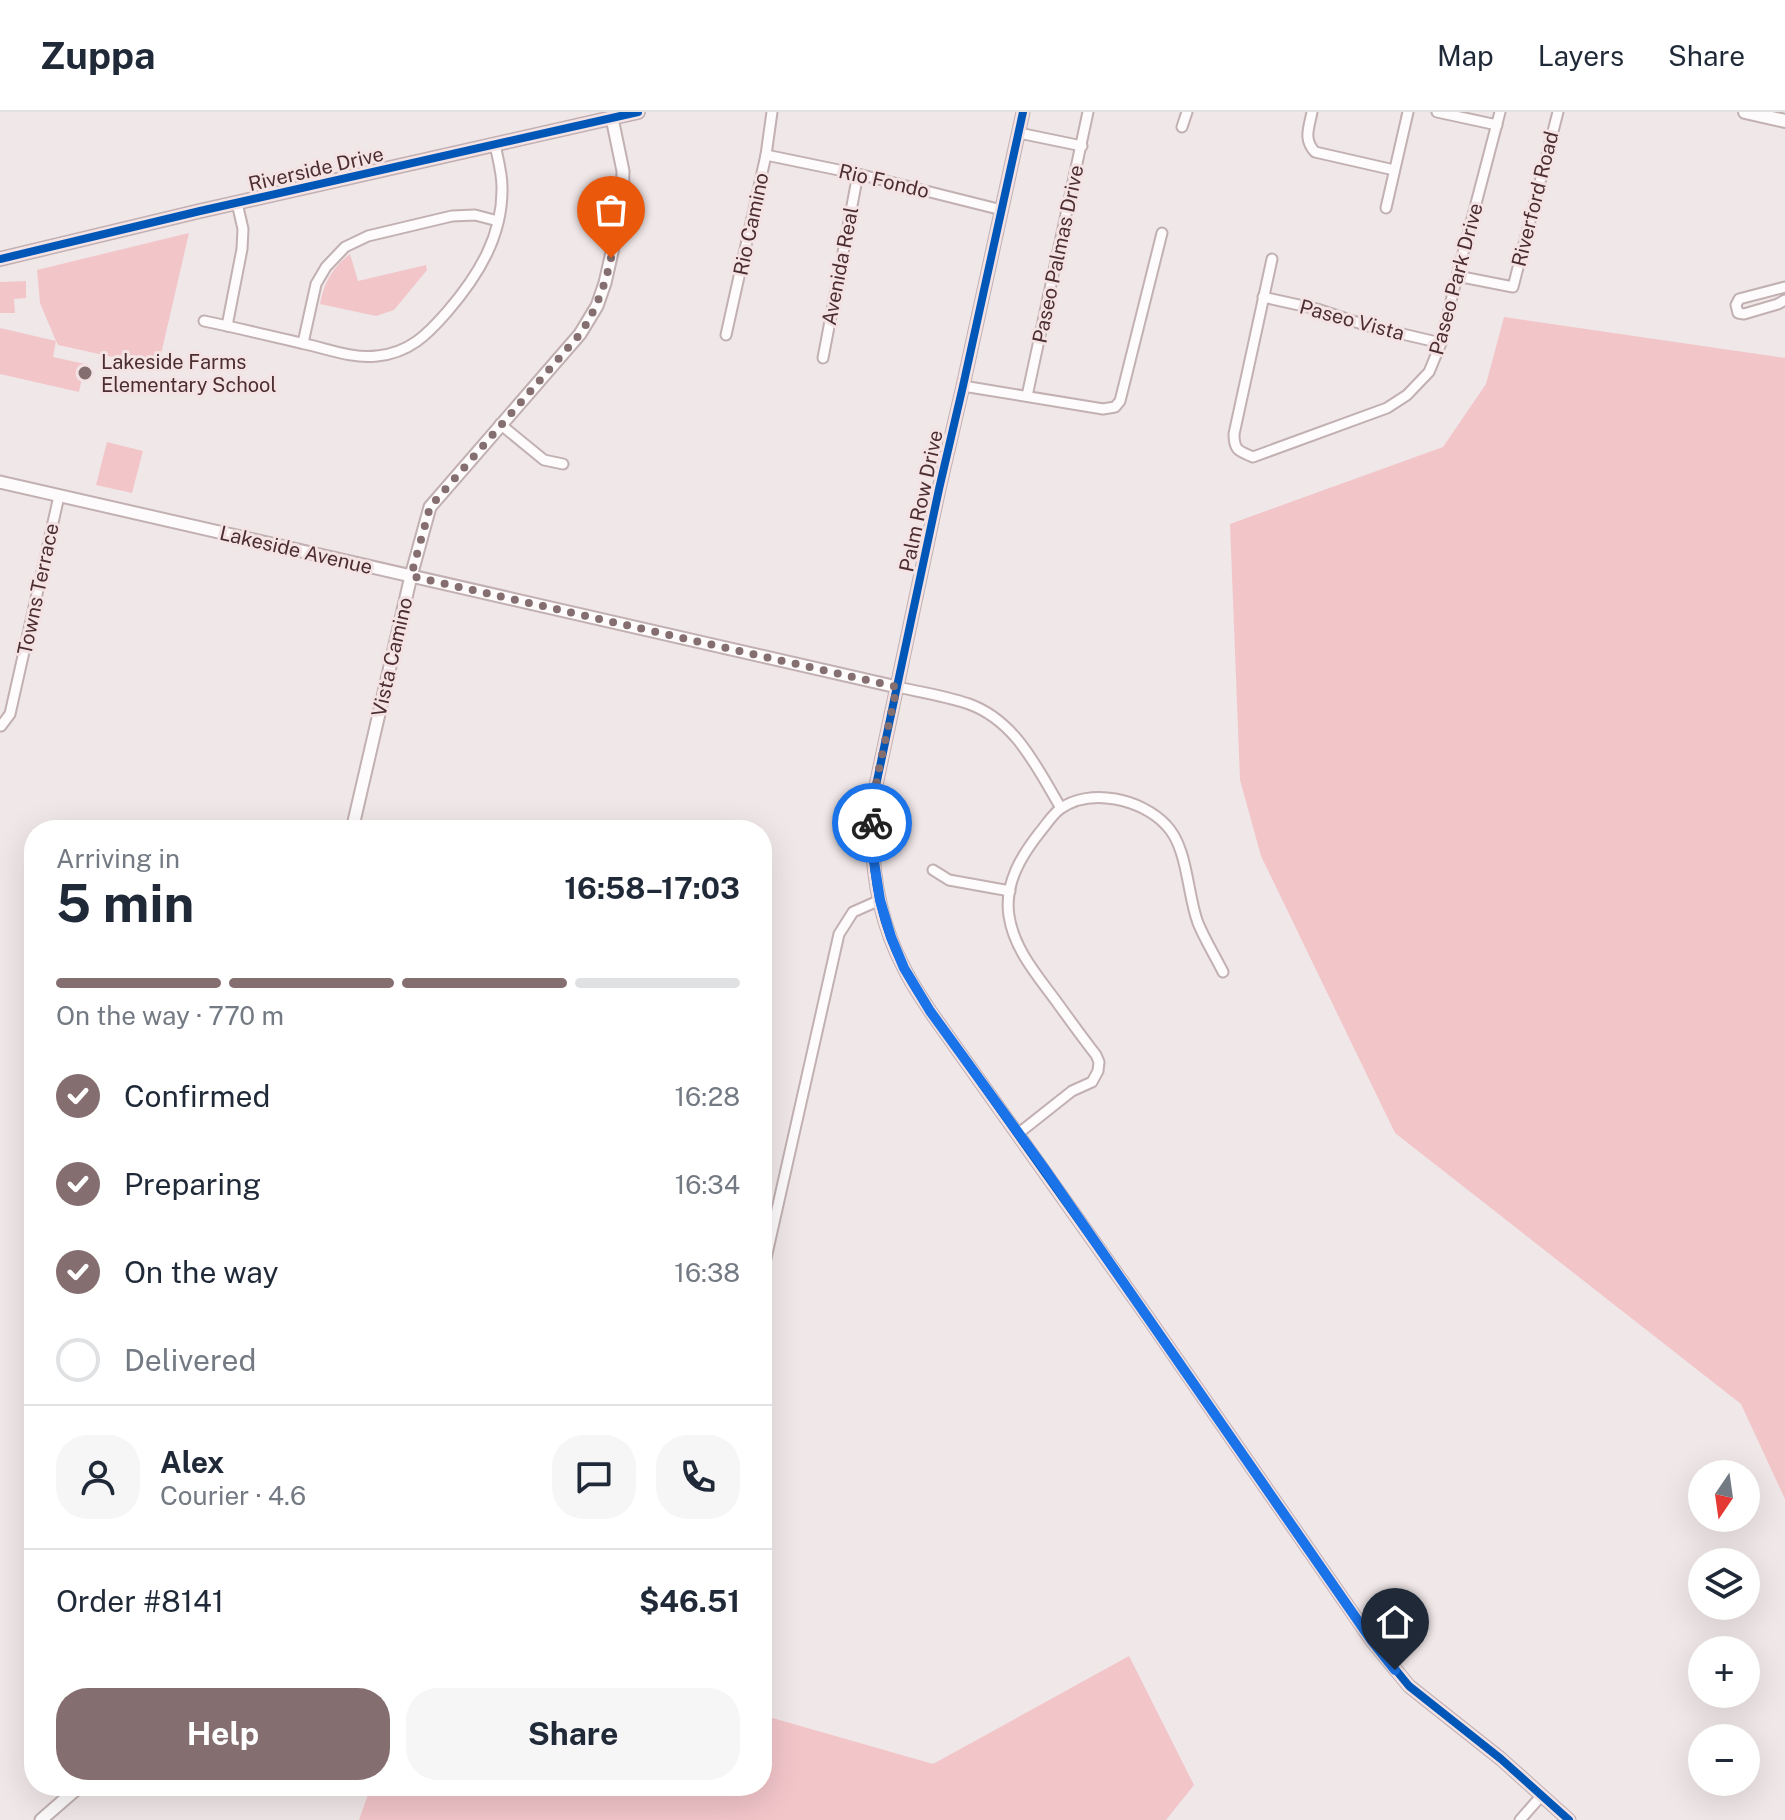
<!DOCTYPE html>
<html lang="en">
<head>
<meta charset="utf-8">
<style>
	:root { --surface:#fff; --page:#f6f6f7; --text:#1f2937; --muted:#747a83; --line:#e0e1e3; --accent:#856e70 }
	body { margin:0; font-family:"Public Sans",sans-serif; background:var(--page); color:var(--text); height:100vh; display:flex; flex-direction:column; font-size:30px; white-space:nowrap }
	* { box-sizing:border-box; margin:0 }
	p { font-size:26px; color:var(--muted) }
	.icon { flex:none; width:44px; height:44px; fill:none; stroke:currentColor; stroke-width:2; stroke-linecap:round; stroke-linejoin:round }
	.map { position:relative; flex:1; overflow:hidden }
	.drawer { position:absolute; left:24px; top:708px; width:748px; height:976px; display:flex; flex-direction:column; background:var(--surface); border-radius:32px; box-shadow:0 8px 32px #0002 }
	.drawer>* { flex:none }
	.needle { width:52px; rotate:193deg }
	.buttons { position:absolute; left:1688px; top:1348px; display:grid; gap:16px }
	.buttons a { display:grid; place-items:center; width:72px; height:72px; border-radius:50%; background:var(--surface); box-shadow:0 8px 32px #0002; font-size:40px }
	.pin { position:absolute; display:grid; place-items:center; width:68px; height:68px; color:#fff; margin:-82px -34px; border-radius:50% 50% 50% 0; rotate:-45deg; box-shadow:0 0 8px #0007 }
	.pin .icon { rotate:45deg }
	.courier { position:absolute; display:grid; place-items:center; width:80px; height:80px; margin:-40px; border:6px solid #1a73e8; border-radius:50%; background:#fff; color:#222; box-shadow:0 2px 10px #0007 }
	.summary em { font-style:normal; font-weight:700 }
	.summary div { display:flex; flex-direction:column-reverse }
	.summary { display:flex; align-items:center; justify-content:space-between; height:136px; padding:0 32px }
	h1 { font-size:52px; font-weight:700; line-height:60px }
	.bar { display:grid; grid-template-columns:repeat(4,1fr); gap:12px 8px; align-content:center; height:96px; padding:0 32px }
	.bar i { height:10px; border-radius:6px; background:var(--line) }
	.bar .selected { background:var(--accent) }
	.bar p { grid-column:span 4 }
	.line { display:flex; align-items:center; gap:20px; padding:0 32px; border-top:2px solid var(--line) }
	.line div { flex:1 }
	.round { display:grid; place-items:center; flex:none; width:84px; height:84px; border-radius:32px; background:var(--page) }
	ol { padding:0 32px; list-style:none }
	li { display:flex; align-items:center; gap:24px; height:88px }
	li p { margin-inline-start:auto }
	li .icon { padding:8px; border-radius:50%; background:var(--accent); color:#fff; stroke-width:4 }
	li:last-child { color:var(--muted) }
	li i { width:44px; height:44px; border:4px solid var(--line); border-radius:50% }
	.button { display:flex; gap:16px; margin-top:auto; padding:16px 32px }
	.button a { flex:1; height:92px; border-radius:32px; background:var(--accent); color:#fff; font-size:32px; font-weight:700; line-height:92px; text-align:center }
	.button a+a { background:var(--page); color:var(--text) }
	header { display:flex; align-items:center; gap:48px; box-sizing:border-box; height:112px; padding:0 40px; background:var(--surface); border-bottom:2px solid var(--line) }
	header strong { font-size:38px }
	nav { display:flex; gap:44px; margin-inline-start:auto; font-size:28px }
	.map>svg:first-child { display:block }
	.green { fill:#f2c5c9 }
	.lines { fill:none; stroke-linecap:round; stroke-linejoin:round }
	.minor-casing { stroke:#c2b0b2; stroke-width:13 }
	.tertiary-casing { stroke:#c2b0b2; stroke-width:15 }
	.secondary-casing { stroke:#c2b0b2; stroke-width:16 }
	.minor { stroke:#fdfbfc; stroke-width:9 }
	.tertiary { stroke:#fdfbfc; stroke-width:11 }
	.secondary { stroke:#fdfbfc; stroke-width:12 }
	.cycleway-casing { stroke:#f4e3e4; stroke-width:13 }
	.cycleway { stroke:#0057b8; stroke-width:8 }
	.done { stroke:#856e70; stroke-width:8; stroke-dasharray:0 14.4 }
	.route { stroke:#1a73e8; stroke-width:10 }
	.poi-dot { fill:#856e70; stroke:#f4e3e4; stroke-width:3 }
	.labels { text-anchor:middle; stroke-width:6; stroke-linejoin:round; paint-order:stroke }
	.street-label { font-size:20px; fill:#4c2d30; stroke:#f4e3e4 }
	.poi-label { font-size:20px; fill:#4c2d30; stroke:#f4e3e4; text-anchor:start }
</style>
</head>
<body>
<header>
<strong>Zuppa</strong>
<nav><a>Map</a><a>Layers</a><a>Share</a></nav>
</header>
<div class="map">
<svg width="1785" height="1708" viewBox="0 0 1785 1708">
	<rect width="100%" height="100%" fill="#f0e7e8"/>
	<!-- green -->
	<g class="green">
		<path d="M189,121L158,255L58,233L56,229L53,245L85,252L79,280L0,262V216L56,229L40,191L37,158Z"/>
		<path d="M350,142L358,169L426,153L427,158L394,198L376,204L320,192C324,170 333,155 350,142Z"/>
		<path d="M26,169V186L14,187L15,201H0V170Z"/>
		<path d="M1504,205L1785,246V1387L1741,1292L1395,1021L1261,744L1240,668L1230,412L1443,335L1486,272Z"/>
		<path d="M107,330L143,339L132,381L96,373Z"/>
		<path d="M1129,1544L1194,1673L1166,1708H359L371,1674H762V1603L933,1652Z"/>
	</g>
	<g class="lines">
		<defs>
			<g id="minor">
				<path d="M1312,0C1309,16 1303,27 1315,40L1394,58"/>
				<path d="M1437,0L1497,13"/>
				<path d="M1182,15L1187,0"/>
				<path d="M1019,21L1082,34"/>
				<path d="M766,43L858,62L1002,98"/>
				<path d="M1386,96L1408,0"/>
				<path d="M1272,147L1234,322C1234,339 1239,339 1253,345L1387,296L1407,283L1429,260L1441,231L1457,164L1500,0"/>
				<path d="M1457,164L1513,175L1558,0"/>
				<path d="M1785,175L1739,187L1736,193L1738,201L1744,202L1778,192L1785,188"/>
				<path d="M1263,185L1317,197L1368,214L1441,231"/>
				<path d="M204,209C238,216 271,224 305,232C328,237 353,247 377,244C409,241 427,223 447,200C478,164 503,124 502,75C502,61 498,47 495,33"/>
				<path d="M227,214L242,137L243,117L237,91"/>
				<path d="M726,223L766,43L772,0"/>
				<path d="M303,231L316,172L326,155L345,135L368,124L452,104L475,103L498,109"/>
				<path d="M823,246L858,62"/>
				<path d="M963,274L1103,297L1115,295L1120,289L1162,121"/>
				<path d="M1027,284L1088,0"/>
				<path d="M500,312L544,348L563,352"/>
				<path d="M897,575C920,580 946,584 969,592C1016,609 1037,656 1061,696"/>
				<path d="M1,614L10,602L59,384"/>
				<path d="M933,758L949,768L1010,779"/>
				<path d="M1019,1021L1072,979L1092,970L1098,959L1099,950L1096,943C1082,925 1069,907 1056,889C1037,863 1014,837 1009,804C1004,772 1021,744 1040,720C1046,713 1052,703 1060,697C1090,675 1142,687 1166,713C1188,735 1187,782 1198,811C1205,828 1215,844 1223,860"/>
				<path d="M762,1164L839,822L853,800L880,788"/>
				<path d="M1520,1708L1542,1683"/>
			</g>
			<g id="tertiary">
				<path d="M1023,0L963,274L939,377L875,678C868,739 875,801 904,856C911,871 921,885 930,899L1146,1203L1372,1529L1409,1574L1501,1647L1569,1708"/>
				<path d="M0,370L897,575"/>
				<path d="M352,718L411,464L430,395L580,222L597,194L605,171L622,96L623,59L612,6"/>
				<path d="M41,1708L80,1674"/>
			</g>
			<g id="secondary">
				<path d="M1745,0L1785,9"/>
				<path d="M0,147L200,99L638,0"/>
			</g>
		</defs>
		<!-- minor casing -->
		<use href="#minor" class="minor-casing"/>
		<!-- tertiary casing -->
		<use href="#tertiary" class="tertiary-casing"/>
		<!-- secondary casing -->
		<use href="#secondary" class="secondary-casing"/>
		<!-- minor -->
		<use href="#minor" class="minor"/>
		<!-- tertiary -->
		<use href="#tertiary" class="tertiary"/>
		<!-- secondary -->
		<use href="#secondary" class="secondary"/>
		<defs>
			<g id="cycleway">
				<path d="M1023,0L963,274L939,377L875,678C868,739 875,801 904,856C911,871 921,885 930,899L1146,1203L1372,1529L1409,1574L1501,1647L1569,1708"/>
				<path d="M0,147L200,99L638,0"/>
			</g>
		</defs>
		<!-- cycleway casing -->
		<use href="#cycleway" class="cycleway-casing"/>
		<!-- cycleway -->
		<use href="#cycleway" class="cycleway"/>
	</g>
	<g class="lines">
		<!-- done -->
		<path class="done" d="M611,146C605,174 596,198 580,222L430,395L411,464L897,575L877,666L872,711"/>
		<!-- route -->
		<path class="route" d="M872,711L873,743L880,788L891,825L904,856L930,899L1044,1056L1372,1529L1395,1558"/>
	</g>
	<!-- markers -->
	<circle class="poi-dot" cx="85" cy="261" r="8"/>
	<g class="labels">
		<!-- street labels -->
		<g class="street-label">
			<text transform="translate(316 57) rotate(-13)" y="7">Riverside Drive</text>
			<text transform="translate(884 69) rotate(13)" y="7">Rio Fondo</text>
			<text transform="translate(1535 87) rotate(-76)" y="7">Riverford Road</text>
			<text transform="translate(751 112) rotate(-78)" y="7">Rio Camino</text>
			<text transform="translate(1058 142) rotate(-78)" y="7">Paseo Palmas Drive</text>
			<text transform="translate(840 154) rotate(-79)" y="7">Avenida Real</text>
			<text transform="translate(1456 167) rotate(-75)" y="7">Paseo Park Drive</text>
			<text transform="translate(1352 208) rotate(15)" y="7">Paseo Vista</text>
			<text transform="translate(921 389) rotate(-78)" y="7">Palm Row Drive</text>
			<text transform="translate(296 438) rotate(13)" y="7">Lakeside Avenue</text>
			<text transform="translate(38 477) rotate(-78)" y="7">Towns Terrace</text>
			<text transform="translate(392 545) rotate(-77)" y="7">Vista Camino</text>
		</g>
		<!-- poi labels -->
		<g class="poi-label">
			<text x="101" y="257">Lakeside Farms<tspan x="101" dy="23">Elementary School</tspan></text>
		</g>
	</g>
</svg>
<div class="buttons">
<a><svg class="needle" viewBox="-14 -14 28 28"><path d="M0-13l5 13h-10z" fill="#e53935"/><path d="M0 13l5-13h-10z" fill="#747a83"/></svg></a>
<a><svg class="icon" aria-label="layers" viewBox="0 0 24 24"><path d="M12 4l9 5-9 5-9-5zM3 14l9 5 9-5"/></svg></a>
<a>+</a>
<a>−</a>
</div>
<div class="pin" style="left:611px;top:146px;background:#ea580c"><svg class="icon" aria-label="bag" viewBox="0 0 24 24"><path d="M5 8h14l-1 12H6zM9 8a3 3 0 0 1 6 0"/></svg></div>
<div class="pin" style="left:1395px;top:1558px;background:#1f2937"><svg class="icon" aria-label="home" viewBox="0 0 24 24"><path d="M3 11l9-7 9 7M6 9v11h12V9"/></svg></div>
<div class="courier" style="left:872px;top:711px"><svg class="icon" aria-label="bike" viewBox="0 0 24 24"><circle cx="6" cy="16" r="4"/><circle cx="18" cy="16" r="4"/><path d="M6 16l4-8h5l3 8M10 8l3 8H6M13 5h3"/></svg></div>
<section class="drawer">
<div class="summary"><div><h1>5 min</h1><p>Arriving in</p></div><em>16:58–17:03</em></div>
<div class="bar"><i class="selected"></i><i class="selected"></i><i class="selected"></i><i></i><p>On the way · 770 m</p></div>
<ol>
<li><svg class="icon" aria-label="check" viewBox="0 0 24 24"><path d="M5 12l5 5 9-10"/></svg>Confirmed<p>16:28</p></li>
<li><svg class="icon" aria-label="check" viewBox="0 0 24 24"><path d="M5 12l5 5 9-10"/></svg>Preparing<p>16:34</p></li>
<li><svg class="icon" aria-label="check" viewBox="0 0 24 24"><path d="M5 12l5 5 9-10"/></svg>On the way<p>16:38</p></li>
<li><i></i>Delivered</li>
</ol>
<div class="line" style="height:144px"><a class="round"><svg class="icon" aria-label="person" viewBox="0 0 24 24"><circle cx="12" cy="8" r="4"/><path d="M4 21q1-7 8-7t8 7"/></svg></a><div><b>Alex</b><p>Courier · 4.6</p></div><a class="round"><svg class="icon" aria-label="chat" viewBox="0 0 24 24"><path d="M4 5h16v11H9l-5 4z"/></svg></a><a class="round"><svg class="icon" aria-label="phone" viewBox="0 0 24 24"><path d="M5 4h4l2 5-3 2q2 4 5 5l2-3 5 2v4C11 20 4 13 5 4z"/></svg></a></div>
<div class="line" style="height:104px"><div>Order #8141</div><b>$46.51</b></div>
<div class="button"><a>Help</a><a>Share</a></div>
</section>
</div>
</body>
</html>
